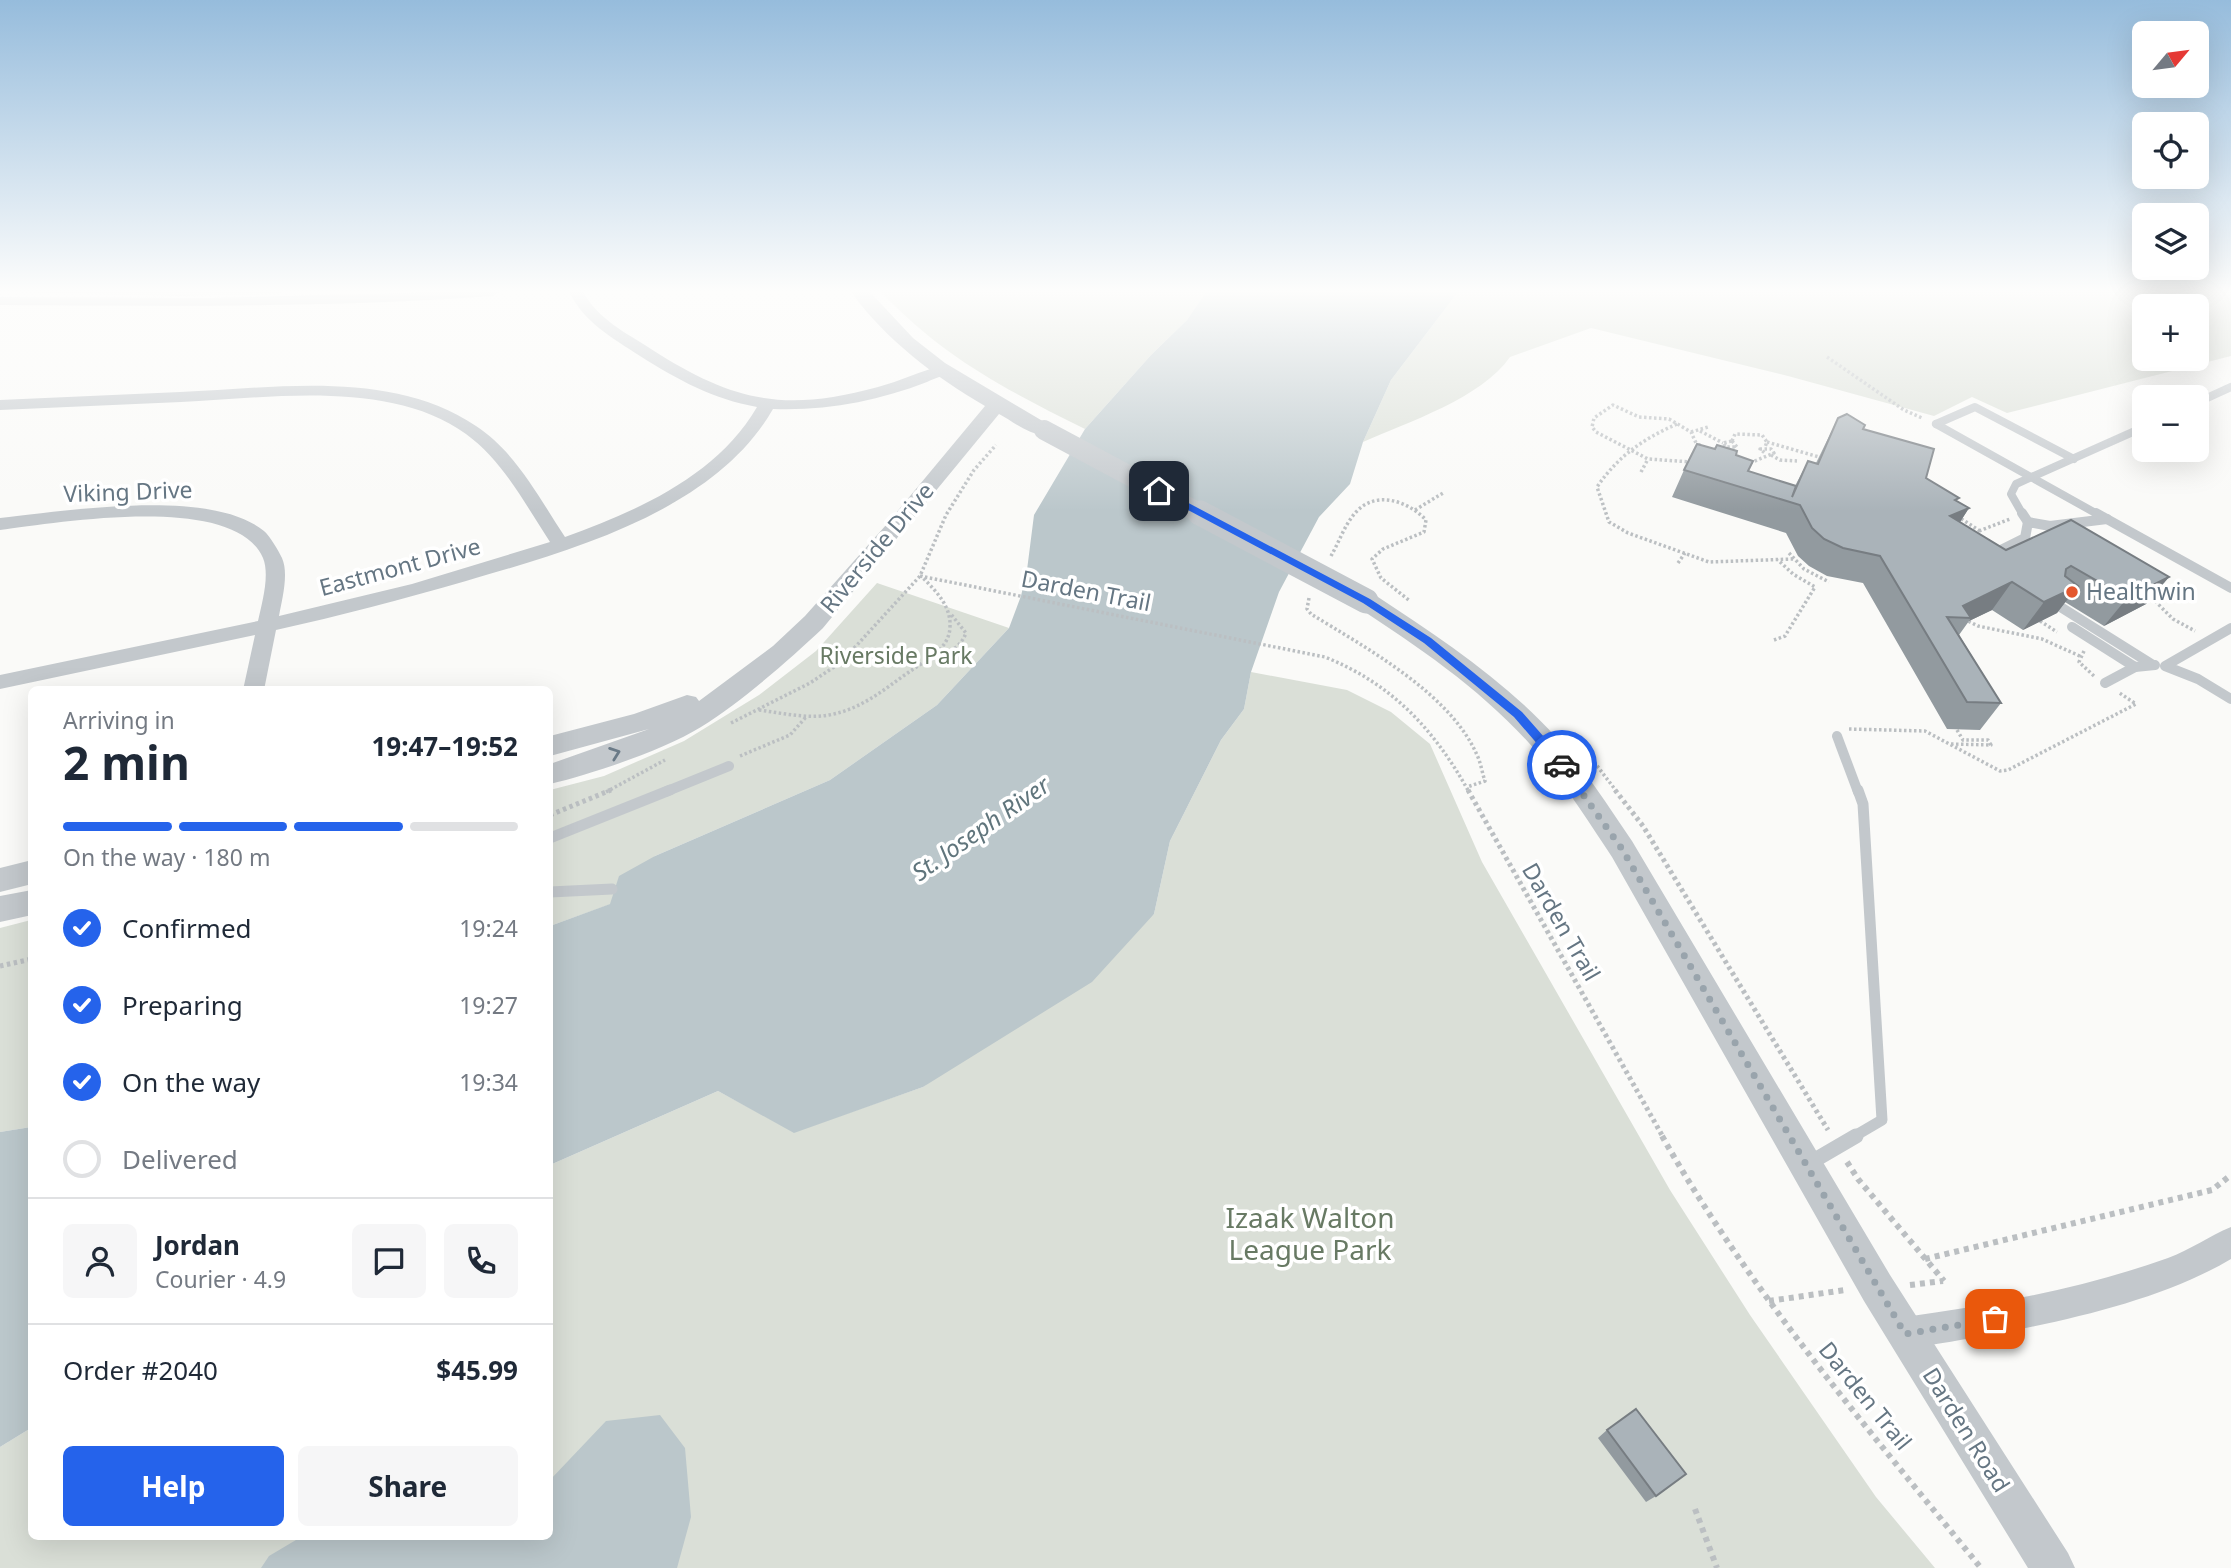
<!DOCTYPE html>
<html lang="en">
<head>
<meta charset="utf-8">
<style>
	:root { --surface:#fff; --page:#f6f6f7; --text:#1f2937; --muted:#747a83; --line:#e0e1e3; --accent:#2563eb }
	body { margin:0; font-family:"Noto Sans",sans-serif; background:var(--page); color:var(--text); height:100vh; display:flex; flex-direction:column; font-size:26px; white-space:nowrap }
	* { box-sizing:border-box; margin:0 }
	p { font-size:23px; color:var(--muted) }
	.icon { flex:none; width:38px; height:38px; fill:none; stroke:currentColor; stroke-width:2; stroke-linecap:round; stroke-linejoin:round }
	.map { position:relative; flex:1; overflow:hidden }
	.drawer { position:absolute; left:28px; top:686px; width:525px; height:854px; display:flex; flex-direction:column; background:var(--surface); border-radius:10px; box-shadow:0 7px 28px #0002 }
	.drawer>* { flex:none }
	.needle { width:46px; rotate:61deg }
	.tools { position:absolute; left:2132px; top:21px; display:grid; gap:14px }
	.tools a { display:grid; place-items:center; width:77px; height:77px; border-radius:10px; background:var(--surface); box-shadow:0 7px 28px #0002; font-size:35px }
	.pin { position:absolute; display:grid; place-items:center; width:60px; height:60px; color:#fff; margin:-30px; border-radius:14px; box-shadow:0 4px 10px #0006 }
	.courier { position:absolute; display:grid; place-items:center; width:70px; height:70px; margin:-35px; border:5px solid #2563eb; border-radius:50%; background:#fff; color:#222; box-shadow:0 2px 9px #0007 }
	.overview em { font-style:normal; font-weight:700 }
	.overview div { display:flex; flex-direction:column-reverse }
	.overview { display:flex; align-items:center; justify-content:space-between; height:119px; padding:0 35px }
	h1 { font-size:46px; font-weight:700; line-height:52px }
	.bar { display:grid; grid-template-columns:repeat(4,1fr); gap:10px 7px; align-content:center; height:84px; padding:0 35px }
	.bar i { height:9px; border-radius:5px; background:var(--line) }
	.bar .active { background:var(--accent) }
	.bar p { grid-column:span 4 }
	.line { display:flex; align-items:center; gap:18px; padding:0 35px; border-top:2px solid var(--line) }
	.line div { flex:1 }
	.round { display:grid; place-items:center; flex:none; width:74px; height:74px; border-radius:10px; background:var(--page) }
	ol { padding:0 35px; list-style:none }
	li { display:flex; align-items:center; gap:21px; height:77px }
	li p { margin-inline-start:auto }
	li .icon { padding:7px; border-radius:50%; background:var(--accent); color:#fff; stroke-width:4 }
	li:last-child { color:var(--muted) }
	li i { width:38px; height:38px; border:4px solid var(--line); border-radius:50% }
	.action { display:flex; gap:14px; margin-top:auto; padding:14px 35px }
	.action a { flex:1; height:80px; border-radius:10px; background:var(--accent); color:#fff; font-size:28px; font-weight:700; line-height:80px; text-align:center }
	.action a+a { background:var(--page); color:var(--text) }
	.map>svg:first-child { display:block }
	.green { fill:#dadfd7; fill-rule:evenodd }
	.water { fill:#bbc7cb }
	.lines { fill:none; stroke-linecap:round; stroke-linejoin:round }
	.path-far2 { stroke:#bbbfc2; stroke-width:3.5; stroke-dasharray:2.5 2.5; stroke-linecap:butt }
	.path-far1 { stroke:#bbbfc2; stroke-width:5; stroke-dasharray:3.5 3.5; stroke-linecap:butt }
	.path { stroke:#bbbfc2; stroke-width:6; stroke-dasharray:5 5; stroke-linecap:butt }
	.service-far3 { stroke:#c3c8cc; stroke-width:8 }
	.service-far2 { stroke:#c3c8cc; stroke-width:10 }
	.service-far1 { stroke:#c3c8cc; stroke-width:11 }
	.service { stroke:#c3c8cc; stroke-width:15 }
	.minor { fill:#c3c8cc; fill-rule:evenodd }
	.tertiary { fill:#c3c8cc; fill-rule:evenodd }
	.tertiary-bridge-far1 { stroke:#c3c8cc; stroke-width:20 }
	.tertiary-bridge { stroke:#c3c8cc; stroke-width:25 }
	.wall { fill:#929a9f }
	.shaded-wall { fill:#777d82 }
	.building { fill:#aab3b9; stroke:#777d82; stroke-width:2 }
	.oneway { stroke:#6a7a87 }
	.route { fill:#2563eb }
	.done { stroke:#99a4ac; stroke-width:7; stroke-dasharray:0 12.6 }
	.poi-dot { fill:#e4572e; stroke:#fff; stroke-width:2.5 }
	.labels { text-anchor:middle; stroke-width:7; stroke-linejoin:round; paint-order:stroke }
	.street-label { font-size:23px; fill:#657683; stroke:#fff }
	.poi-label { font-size:23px; fill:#657683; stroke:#fff; text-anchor:start }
	.park-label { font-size:23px; fill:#687a64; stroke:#fff }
	.water-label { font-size:24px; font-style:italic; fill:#60757c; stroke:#fff }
	.near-park-label { font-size:28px; fill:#687a64; stroke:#fff }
</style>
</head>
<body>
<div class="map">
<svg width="2231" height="1568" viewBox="0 0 2231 1568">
	<rect width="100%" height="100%" fill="#fafaf8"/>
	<!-- green -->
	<g class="green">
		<path d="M0,292H282L281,294L179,296Z"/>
		<path d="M881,292H1206L1187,320L1151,355L1085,429C1005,389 944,358 881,292Z"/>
		<path d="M1458,292H2231V356L2007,413L1972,397L1934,416L1788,376L1591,328L1510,357C1482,398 1408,422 1363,442L1391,380ZM2144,306H2196V359H2144Z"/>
		<path d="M877,583L1009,628L937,705L830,780L655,856L611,904L550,926V790L604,776L684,741L759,695L816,651Z"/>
		<path d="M1251,672L1347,690L1391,712L1430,744L1482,862L1670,1190L1750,1315L1876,1497L1935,1568H0V1447L31,1428L32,1536H550V1165L718,1091L794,1132L923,1087L1154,914L1170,841L1221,740L1244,709Z"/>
		<path d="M31,920V1127L0,1132V928Z"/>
	</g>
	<!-- water -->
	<g class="water">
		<path d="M1206,292H1458L1391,380L1363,442L1350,484L1319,517L1279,592L1251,672L1244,709L1221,740L1170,841L1154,914L1092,982L923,1087L794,1133L718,1091L550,1165V926L610,904L619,876L655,856L830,780L937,705L1009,628L1021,596L1027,570L1034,515L1085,429L1151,355L1187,320Z"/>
		<path d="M31,1127V1428L0,1447V1132Z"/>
		<path d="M660,1415L685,1448L691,1517L677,1568H261L269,1556L301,1537L550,1536V1480L606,1421Z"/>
	</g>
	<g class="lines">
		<!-- path-far2 -->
		<g class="path-far2">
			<path d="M1827,357L1904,410L1922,418"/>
			<path d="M1677,424C1643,439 1618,456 1597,487L1609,522L1628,533L1709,562L1793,559"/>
			<path d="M1700,431L1723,443"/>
			<path d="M1691,432L1708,427"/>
			<path d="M1732,441L1737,447H1726L1723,443Z"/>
			<path d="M1732,441L1735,434L1762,435L1767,442L1765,447"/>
			<path d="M1767,442L1819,457"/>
			<path d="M1771,455L1780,460L1797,461"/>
			<path d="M1692,462L1648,459L1596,432L1592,427L1594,418L1613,405L1639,417L1669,419L1691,432L1696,443L1703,447"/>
			<path d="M1750,463L1774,453L1771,449H1760L1766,454"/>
			<path d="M1641,472L1648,459"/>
			<path d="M1415,510L1443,493"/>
			<path d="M1957,516L1980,531"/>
			<path d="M1979,531L2010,519"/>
			<path d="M1789,553L1804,569L1829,582"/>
			<path d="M1331,556C1339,542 1345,524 1356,512C1376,490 1408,501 1426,520L1424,532L1383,549L1372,559L1381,578L1410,601"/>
			<path d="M1678,563L1685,553"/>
			<path d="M920,576L1325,657C1392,684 1434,729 1469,792"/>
			<path d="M2148,594L2173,619L2195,631"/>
			<path d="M1309,598L1307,609L1311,614C1366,648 1450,693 1477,755C1481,763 1482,773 1485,781L1467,787"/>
			<path d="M1964,619L1978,626L2042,639L2082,657"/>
			<path d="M2040,621L2057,632"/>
			<path d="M1774,640L1785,636L1815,587L1793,574L1778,560"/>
			<path d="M2084,651L2079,662L2094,676"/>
			<path d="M932,659C947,653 960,649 966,633L950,613"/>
			<path d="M759,710C782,713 806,719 829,715C862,709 883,690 909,672C926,660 950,649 950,626C951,605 934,589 921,576"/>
			<path d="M731,723L810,683L834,667L857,645L920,576L946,515L974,470L996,445"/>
			<path d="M1849,729L1925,731L2000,771L2008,770L2136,704L2118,692"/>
			<path d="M1951,744L1991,745L1988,740H1963L1957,730"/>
			<path d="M1582,746L1617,792"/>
			<path d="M740,756L790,735L806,717"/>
			<path d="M606,792L665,760"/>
		</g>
		<!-- path-far1 -->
		<g class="path-far1">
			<path d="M1468,790L1663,1137"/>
			<path d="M1615,790L1643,826L1828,1130"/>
			<path d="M550,815L611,790"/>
			<path d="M0,966L32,959"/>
		</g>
		<!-- path -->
		<g class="path">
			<path d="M1662,1136C1751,1293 1868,1429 1981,1568"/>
			<path d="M1847,1162L1858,1179L1944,1281"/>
			<path d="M1925,1259L2212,1190L2231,1175"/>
			<path d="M1910,1285L1943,1281"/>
			<path d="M1769,1301L1845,1290"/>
			<path d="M1695,1509L1717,1568"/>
		</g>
		<!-- service-far3 -->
		<g class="service-far3">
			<path d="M2196,403L2231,387"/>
			<path d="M1936,424L2099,515"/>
			<path d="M1936,424L1975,407L2074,459"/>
			<path d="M2023,515L2011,494L2016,484L2144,427"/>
		</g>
		<!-- service-far2 -->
		<g class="service-far2">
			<path d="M2022,513L2028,522L2050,526L2107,519"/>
			<path d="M2096,513L2231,588"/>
			<path d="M1993,554L2025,538L2028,522"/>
			<path d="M2051,601L2153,665"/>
			<path d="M2072,627L2135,667L2155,665"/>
			<path d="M2231,628L2165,666L2198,679L2231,699"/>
			<path d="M2105,683L2135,667"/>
			<path d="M1837,736L1858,792"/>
			<path d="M665,792L729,766"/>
		</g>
		<!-- service-far1 -->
		<g class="service-far1">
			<path d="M550,838L670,790"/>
			<path d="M550,892L612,889"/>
			<path d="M1853,1137L1882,1120L1863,804L1858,790"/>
		</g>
		<!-- service -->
		<path class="service" d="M1808,1164L1856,1136"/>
		<!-- minor -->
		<g class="minor">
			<path d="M437,292H500L493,296C329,308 164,306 0,305V297L207,298Z"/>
			<path d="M569,292H583C599,320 625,332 651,349C732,401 783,413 878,387C900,381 921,371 943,365L951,370C945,376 935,378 927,382C878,401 826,411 773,409C715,511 572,550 466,581C403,599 340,616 276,630L264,690H243L255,635L0,689V675L258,621C262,603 270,575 263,558C234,492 58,523 0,530V518C66,511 210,487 264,531C270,536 278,550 282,558C289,574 282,599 279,616L412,584L550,542C525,504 503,461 466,434C390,379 269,398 181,402C120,405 60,407 0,410V400C60,397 120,395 180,392C276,388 392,369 476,426C516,452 539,498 565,537C637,511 717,476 757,407C713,399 678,380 640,356C611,337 585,323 569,292Z"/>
			<path d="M2231,1227V1259C2147,1309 2021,1330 1925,1346L1905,1349L1894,1344L1889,1333L1894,1322L1905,1317C1993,1305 2084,1288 2168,1258C2190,1250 2209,1236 2231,1227Z"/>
		</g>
		<!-- tertiary -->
		<g class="tertiary">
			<path d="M851,292H870L913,338L945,363L1051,426L1054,430L1051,434C1034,439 1014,422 999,414L823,628C788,661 741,702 701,727C664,750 592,774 550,784V764L649,729L550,756V736L634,714L687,695L696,697L699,701L773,646L805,616L886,525L985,406C934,376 886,340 851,292Z"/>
			<path d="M1366,593L1375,595C1439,637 1504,680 1556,737C1585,769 1608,806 1632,841L1890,1275L2068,1553L2075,1568H2028L1864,1301L1612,857C1588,821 1565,784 1537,752C1486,693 1422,649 1357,607L1354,601L1357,595Z"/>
			<path d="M32,860V884L0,892V868Z"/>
			<path d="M32,890V915L0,922V896Z"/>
		</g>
		<!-- tertiary-bridge-far1 -->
		<path class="tertiary-bridge-far1" d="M1044,430L1203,515"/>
		<!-- tertiary-bridge -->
		<path class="tertiary-bridge" d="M1200,513L1366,601"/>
	</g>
	<!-- wall -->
	<g class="wall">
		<path d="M1838,418L1863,429L1957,501L1969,508L1960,522L2006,550L2169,577L2146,604L2104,626L2065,602L2057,613L2023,630L1992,610L1969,621L1959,635L2001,703L1980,730L1947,729L1863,583L1827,576L1809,566L1798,556L1786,533L1672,497L1684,470L1736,455L1748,471L1795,486L1808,461L1816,463Z"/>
		<path d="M1607,1430L1656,1496L1646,1502L1598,1438Z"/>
	</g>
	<!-- shaded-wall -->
	<g class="shaded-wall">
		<path d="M1969,508L1951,536L1950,516Z"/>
		<path d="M2169,577L2146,604L2104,626L2127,598Z"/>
		<path d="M2012,582L1992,610L1969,621L1971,618L1963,606Z"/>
		<path d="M2078,586L2057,613L2023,630L2044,602Z"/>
	</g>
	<!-- building -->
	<g class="building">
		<path d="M1847,414L1865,425L1863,429L1934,449L1926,478L1959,498L1955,500L1969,508L1950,516L2006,550L2071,520L2169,577L2127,598L2071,566L2066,569L2065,576L2078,586L2044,602L2012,582L1963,606L1971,618L1947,617L2001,703L1967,702L1880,556L1843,548L1824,539L1812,528L1800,505L1684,470L1697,444L1715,449L1717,445L1737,451L1736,455L1753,461L1748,471L1796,486L1792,497L1808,461L1818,464L1838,418Z"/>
		<path d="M1636,1409L1686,1474L1656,1496L1607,1430Z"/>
	</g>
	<!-- one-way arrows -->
	<defs><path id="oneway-chevron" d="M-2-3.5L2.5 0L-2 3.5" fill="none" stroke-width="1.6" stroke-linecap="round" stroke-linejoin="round" transform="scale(1.75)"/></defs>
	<use class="oneway" href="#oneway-chevron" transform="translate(615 753) rotate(-20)"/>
	<!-- sky -->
	<linearGradient id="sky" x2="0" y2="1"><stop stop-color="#96bcdc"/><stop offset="0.57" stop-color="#fdfdfc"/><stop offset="1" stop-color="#fdfdfc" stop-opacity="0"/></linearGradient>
	<rect width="2231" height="511" fill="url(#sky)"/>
	<!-- route -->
	<path class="route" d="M1156,489H1162L1370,599L1431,638L1522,712L1566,762V768H1558L1514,717L1424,643L1363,603L1156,493Z"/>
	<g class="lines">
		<!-- done -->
		<path class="done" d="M1562,765L1622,849L1905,1334L1995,1319"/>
	</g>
	<!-- markers -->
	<circle class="poi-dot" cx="2072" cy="592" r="7"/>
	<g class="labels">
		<!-- street labels -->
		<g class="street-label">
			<text transform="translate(128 492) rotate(-2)" y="8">Viking Drive</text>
			<text transform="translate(877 548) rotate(-50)" y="8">Riverside Drive</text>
			<text transform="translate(400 567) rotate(-15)" y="8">Eastmont Drive</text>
			<text transform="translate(1086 591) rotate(11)" y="8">Darden Trail</text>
			<text transform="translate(1561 922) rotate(60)" y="8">Darden Trail</text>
			<text transform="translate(1865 1396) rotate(51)" y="8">Darden Trail</text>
			<text transform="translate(1966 1430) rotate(58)" y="8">Darden Road</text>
		</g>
		<!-- poi labels -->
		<g class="poi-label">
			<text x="2086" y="600">Healthwin</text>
		</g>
		<!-- park labels -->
		<g class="park-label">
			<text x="896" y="664">Riverside Park</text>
		</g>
		<!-- water labels -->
		<g class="water-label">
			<text transform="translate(981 829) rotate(-35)" y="8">St. Joseph River</text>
		</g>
		<!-- near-park labels -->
		<g class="near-park-label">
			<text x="1310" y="1228">Izaak Walton<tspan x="1310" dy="32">League Park</tspan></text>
		</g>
	</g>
</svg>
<div class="tools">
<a><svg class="needle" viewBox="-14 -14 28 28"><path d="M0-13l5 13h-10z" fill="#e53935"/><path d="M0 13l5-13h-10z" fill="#747a83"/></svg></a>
<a><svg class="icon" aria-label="locate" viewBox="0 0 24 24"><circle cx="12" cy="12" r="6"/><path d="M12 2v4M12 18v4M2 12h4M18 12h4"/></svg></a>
<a><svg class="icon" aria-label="layers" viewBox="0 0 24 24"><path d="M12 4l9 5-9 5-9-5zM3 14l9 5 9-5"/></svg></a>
<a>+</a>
<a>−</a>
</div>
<div class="pin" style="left:1995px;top:1319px;background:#ea580c"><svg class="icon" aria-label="bag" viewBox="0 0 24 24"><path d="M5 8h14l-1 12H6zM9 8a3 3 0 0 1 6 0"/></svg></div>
<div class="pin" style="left:1159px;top:491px;background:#1f2937"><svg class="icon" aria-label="home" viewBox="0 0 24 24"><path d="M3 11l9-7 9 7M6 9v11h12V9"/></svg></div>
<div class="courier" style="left:1562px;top:765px"><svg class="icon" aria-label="car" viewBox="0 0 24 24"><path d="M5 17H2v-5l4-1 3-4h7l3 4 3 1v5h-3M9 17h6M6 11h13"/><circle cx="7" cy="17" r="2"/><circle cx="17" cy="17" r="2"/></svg></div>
<section class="drawer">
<div class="overview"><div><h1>2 min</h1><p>Arriving in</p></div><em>19:47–19:52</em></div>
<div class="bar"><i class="active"></i><i class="active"></i><i class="active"></i><i></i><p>On the way · 180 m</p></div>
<ol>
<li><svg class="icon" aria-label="check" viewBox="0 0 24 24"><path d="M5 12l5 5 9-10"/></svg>Confirmed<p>19:24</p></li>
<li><svg class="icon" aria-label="check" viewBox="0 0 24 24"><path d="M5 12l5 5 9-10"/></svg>Preparing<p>19:27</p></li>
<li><svg class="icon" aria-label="check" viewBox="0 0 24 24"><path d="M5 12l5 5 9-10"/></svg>On the way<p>19:34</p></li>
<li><i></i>Delivered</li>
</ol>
<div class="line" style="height:126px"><a class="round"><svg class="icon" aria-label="person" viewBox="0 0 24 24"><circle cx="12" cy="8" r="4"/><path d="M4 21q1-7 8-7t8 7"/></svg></a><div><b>Jordan</b><p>Courier · 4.9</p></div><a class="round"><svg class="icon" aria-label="chat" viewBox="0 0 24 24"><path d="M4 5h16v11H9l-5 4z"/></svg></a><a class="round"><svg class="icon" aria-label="phone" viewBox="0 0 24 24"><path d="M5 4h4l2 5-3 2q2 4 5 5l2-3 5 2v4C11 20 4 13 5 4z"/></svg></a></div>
<div class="line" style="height:91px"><div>Order #2040</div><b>$45.99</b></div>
<div class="action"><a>Help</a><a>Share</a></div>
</section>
</div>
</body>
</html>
